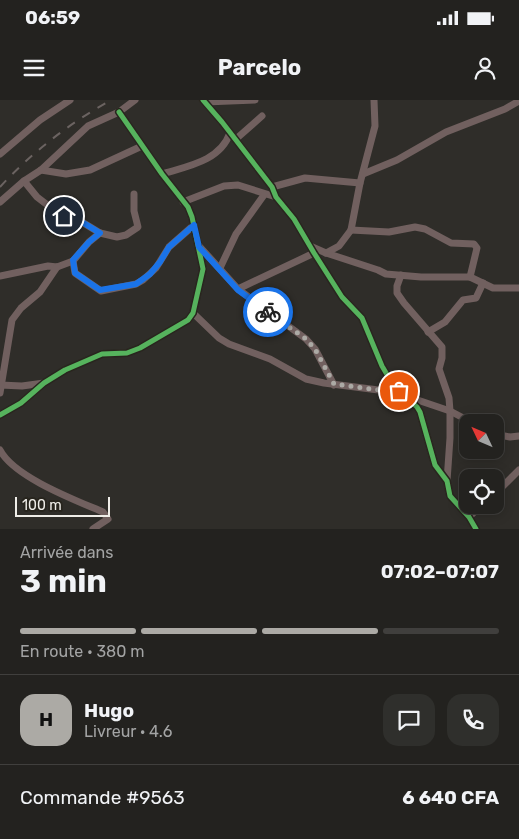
<!DOCTYPE html>
<html lang="fr">
<head>
<meta charset="utf-8">
<style>
	:root { --surface:#23221f; --page:#2f2f2c; --text:#f1f3f6; --muted:#a3a4a4; --line:#403f3d; --accent:#acaaa5 }
	body { margin:0; font-family:Rubik,sans-serif; background:var(--page); color:var(--text); height:100vh; display:flex; flex-direction:column; font-size:19px; white-space:nowrap }
	* { box-sizing:border-box; margin:0 }
	p { font-size:16px; color:var(--muted) }
	.icon { flex:none; width:28px; height:28px; fill:none; stroke:currentColor; stroke-width:2; stroke-linecap:round; stroke-linejoin:round }
	.map { position:relative; height:429px; overflow:hidden }
	.side { display:flex; flex-direction:column; background:var(--surface); flex:1 }
	.side>* { flex:none }
	.needle { width:32px; rotate:314deg }
	.controls { position:absolute; left:459px; top:314px; display:grid; gap:10px }
	.controls a { display:grid; place-items:center; width:45px; height:45px; border-radius:10px; background:var(--surface); box-shadow:0 2px 12px #0003,0 0 0 1px var(--line); font-size:25px }
	.scale { position:absolute; left:15px; bottom:12px; width:95px; box-sizing:border-box; padding-left:5px; border:2px solid #efede8; border-top:0; font-size:14px; line-height:18px; white-space:nowrap; color:#efede8; -webkit-text-stroke:4px #28251e; paint-order:stroke }
	.pin { position:absolute; display:grid; place-items:center; width:42px; height:42px; color:#fff; margin:-21px; border:2px solid #fff; border-radius:50%; box-shadow:0 1px 5px #0007 }
	.courier { position:absolute; display:grid; place-items:center; width:50px; height:50px; margin:-25px; border:4px solid #1a73e8; border-radius:50%; background:#fff; color:#222; box-shadow:0 1px 6px #0007 }
	.headline em { font-style:normal; font-weight:700 }
	.headline div { display:flex; flex-direction:column-reverse }
	.headline { display:flex; align-items:center; justify-content:space-between; height:85px; padding:0 20px }
	h1 { font-size:32px; font-weight:700; line-height:38px }
	.bar { display:grid; grid-template-columns:repeat(4,1fr); gap:8px 5px; align-content:center; height:60px; padding:0 20px }
	.bar i { height:6px; border-radius:4px; background:var(--line) }
	.bar .on { background:var(--accent) }
	.bar p { grid-column:span 4 }
	.line { display:flex; align-items:center; gap:12px; padding:0 20px; border-top:1px solid var(--line) }
	.line div { flex:1 }
	.round { display:grid; place-items:center; flex:none; width:52px; height:52px; border-radius:15px; background:var(--page) }
	.status { display:flex; justify-content:space-between; align-items:center; height:35px; padding:0 25px; background:var(--surface); direction:ltr }
	.status svg { height:14px; fill:currentColor }
	header { display:flex; justify-content:space-between; align-items:center; height:65px; padding:0 20px; background:var(--surface); font-size:22px; font-weight:700 }
	.map>svg:first-child { display:block }
	.lines { fill:none; stroke-linecap:round; stroke-linejoin:round }
	.minor { stroke:#71605f; stroke-width:7 }
	.rail { stroke:#6b6361; stroke-width:2; stroke-dasharray:9 9; stroke-linecap:butt }
	.cycleway-casing { stroke:#28251e; stroke-width:8 }
	.cycleway { stroke:#56b35d; stroke-width:5 }
	.done { stroke:#acaaa5; stroke-width:5; stroke-dasharray:0 9 }
	.route { stroke:#1a73e8; stroke-width:6 }
</style>
</head>
<body>
<div class="status"><b>06:59</b><svg viewBox="0 0 49 12"><path d="M0 12V9h3v3zM5 12V6h3v6zM10 12V3h3v9zM15 12V0h3v12zM26 1h20v11H26zM47 4h2v5h-2z"/></svg></div>
<header><svg class="icon" aria-label="menu" viewBox="0 0 24 24"><path d="M4 6h16M4 12h16M4 18h16"/></svg>Parcelo<svg class="icon" aria-label="person" viewBox="0 0 24 24"><circle cx="12" cy="8" r="4"/><path d="M4 21q1-7 8-7t8 7"/></svg></header>
<div class="map">
<svg width="519" height="429" viewBox="0 0 519 429">
	<rect width="100%" height="100%" fill="#2f2d29"/>
	<g class="lines">
		<!-- minor -->
		<g class="minor">
			<path d="M203,0L222,22L272,87L276,97L294,119L314,153L342,197L362,218L382,266L392,283L399,291L417,307L420,312L435,365L447,381L450,396L469,417L476,429"/>
			<path d="M205,2L255,0"/>
			<path d="M236,39L262,16"/>
			<path d="M0,54L40,20L70,0"/>
			<path d="M41,70L66,74L90,70L142,46"/>
			<path d="M162,74C188,66 220,61 230,33"/>
			<path d="M363,74L397,60L446,32L505,9L519,1"/>
			<path d="M24,81L37,97L54,110L64,116L82,122L100,133L117,137L126,135L138,127L134,111V94"/>
			<path d="M272,87L305,78L360,83"/>
			<path d="M0,102L24,81L41,70L88,26L119,12L135,0"/>
			<path d="M183,102L224,86L238,85L276,97"/>
			<path d="M351,130L389,132L415,127L425,129L451,143L474,144L477,148L470,177"/>
			<path d="M310,146L326,153L378,170L386,174L421,177H470L493,188H519"/>
			<path d="M200,147L238,189L306,239L315,249L334,285"/>
			<path d="M326,153L339,146L351,130L360,83L375,26L374,0"/>
			<path d="M73,161L75,173L101,191L136,184L143,180L156,168L169,147L194,125"/>
			<path d="M220,168L236,134L264,95"/>
			<path d="M401,175L397,186V193L404,203L442,247V258L439,269L449,298L450,311V338L447,381"/>
			<path d="M0,176L48,166L57,167L73,161L89,142L100,133"/>
			<path d="M238,189L314,153"/>
			<path d="M193,213L219,238L229,244L270,259L306,279L324,283L394,292L450,311L471,322"/>
			<path d="M428,232L445,222L463,200L476,198L483,183"/>
			<path d="M0,285L22,286L44,283"/>
			<path d="M0,293L12,220L21,208L40,192L57,167"/>
			<path d="M0,315L21,303L44,283L65,270L102,254L127,253L140,248L188,220L193,213L203,169L192,117L188,107L162,74L119,12"/>
			<path d="M495,334L510,337L519,336"/>
			<path d="M0,350C14,377 75,400 103,412L108,419L93,429"/>
			<path d="M495,394L519,370"/>
			<path d="M469,417L482,405"/>
		</g>
		<!-- rail -->
		<path class="rail" d="M0,87C32,52 70,23 111,0"/>
		<defs>
			<g id="cycleway">
				<path d="M203,0L222,22L272,87L276,97L294,119L314,153L342,197L362,218L382,266L392,283L399,291L417,307L420,312L435,365L447,381L450,396L469,417L476,429"/>
				<path d="M0,315L21,303L44,283L65,270L102,254L127,253L140,248L188,220L193,213L203,169L192,117L188,107L162,74L119,12"/>
			</g>
		</defs>
		<!-- cycleway casing -->
		<use href="#cycleway" class="cycleway-casing"/>
		<!-- cycleway -->
		<use href="#cycleway" class="cycleway"/>
	</g>
	<g class="lines">
		<!-- done -->
		<path class="done" d="M268,212L306,239L315,249L334,284L394,292L403,295L399,291"/>
		<!-- route -->
		<path class="route" d="M64,116L82,122L100,133L89,142L73,160L75,173L100,190L136,184L150,174L160,162L169,147L194,125L199,147L238,190L268,212"/>
	</g>
</svg>
<div class="controls">
<a><svg class="needle" viewBox="-14 -14 28 28"><path d="M0-13l5 13h-10z" fill="#e53935"/><path d="M0 13l5-13h-10z" fill="#a3a4a4"/></svg></a>
<a><svg class="icon" aria-label="locate" viewBox="0 0 24 24"><circle cx="12" cy="12" r="6"/><path d="M12 2v4M12 18v4M2 12h4M18 12h4"/></svg></a>
</div>
<div class="scale">100 m</div>
<div class="pin" style="left:399px;top:291px;background:#ea580c"><svg class="icon" aria-label="bag" viewBox="0 0 24 24"><path d="M5 8h14l-1 12H6zM9 8a3 3 0 0 1 6 0"/></svg></div>
<div class="pin" style="left:64px;top:116px;background:#1f2937"><svg class="icon" aria-label="home" viewBox="0 0 24 24"><path d="M3 11l9-7 9 7M6 9v11h12V9"/></svg></div>
<div class="courier" style="left:268px;top:212px"><svg class="icon" aria-label="bike" viewBox="0 0 24 24"><circle cx="6" cy="16" r="4"/><circle cx="18" cy="16" r="4"/><path d="M6 16l4-8h5l3 8M10 8l3 8H6M13 5h3"/></svg></div>
</div>
<section class="side">
<div class="headline"><div><h1>3 min</h1><p>Arrivée dans</p></div><em>07:02–07:07</em></div>
<div class="bar"><i class="on"></i><i class="on"></i><i class="on"></i><i></i><p>En route · 380 m</p></div>
<div class="line" style="height:90px"><b class="round" style="background:var(--accent);color:#111">H</b><div><b>Hugo</b><p>Livreur · 4.6</p></div><a class="round"><svg class="icon" aria-label="chat" viewBox="0 0 24 24"><path d="M4 5h16v11H9l-5 4z"/></svg></a><a class="round"><svg class="icon" aria-label="phone" viewBox="0 0 24 24"><path d="M5 4h4l2 5-3 2q2 4 5 5l2-3 5 2v4C11 20 4 13 5 4z"/></svg></a></div>
<div class="line" style="height:65px"><div>Commande #9563</div><b>6 640 CFA</b></div>
</section>
</body>
</html>
